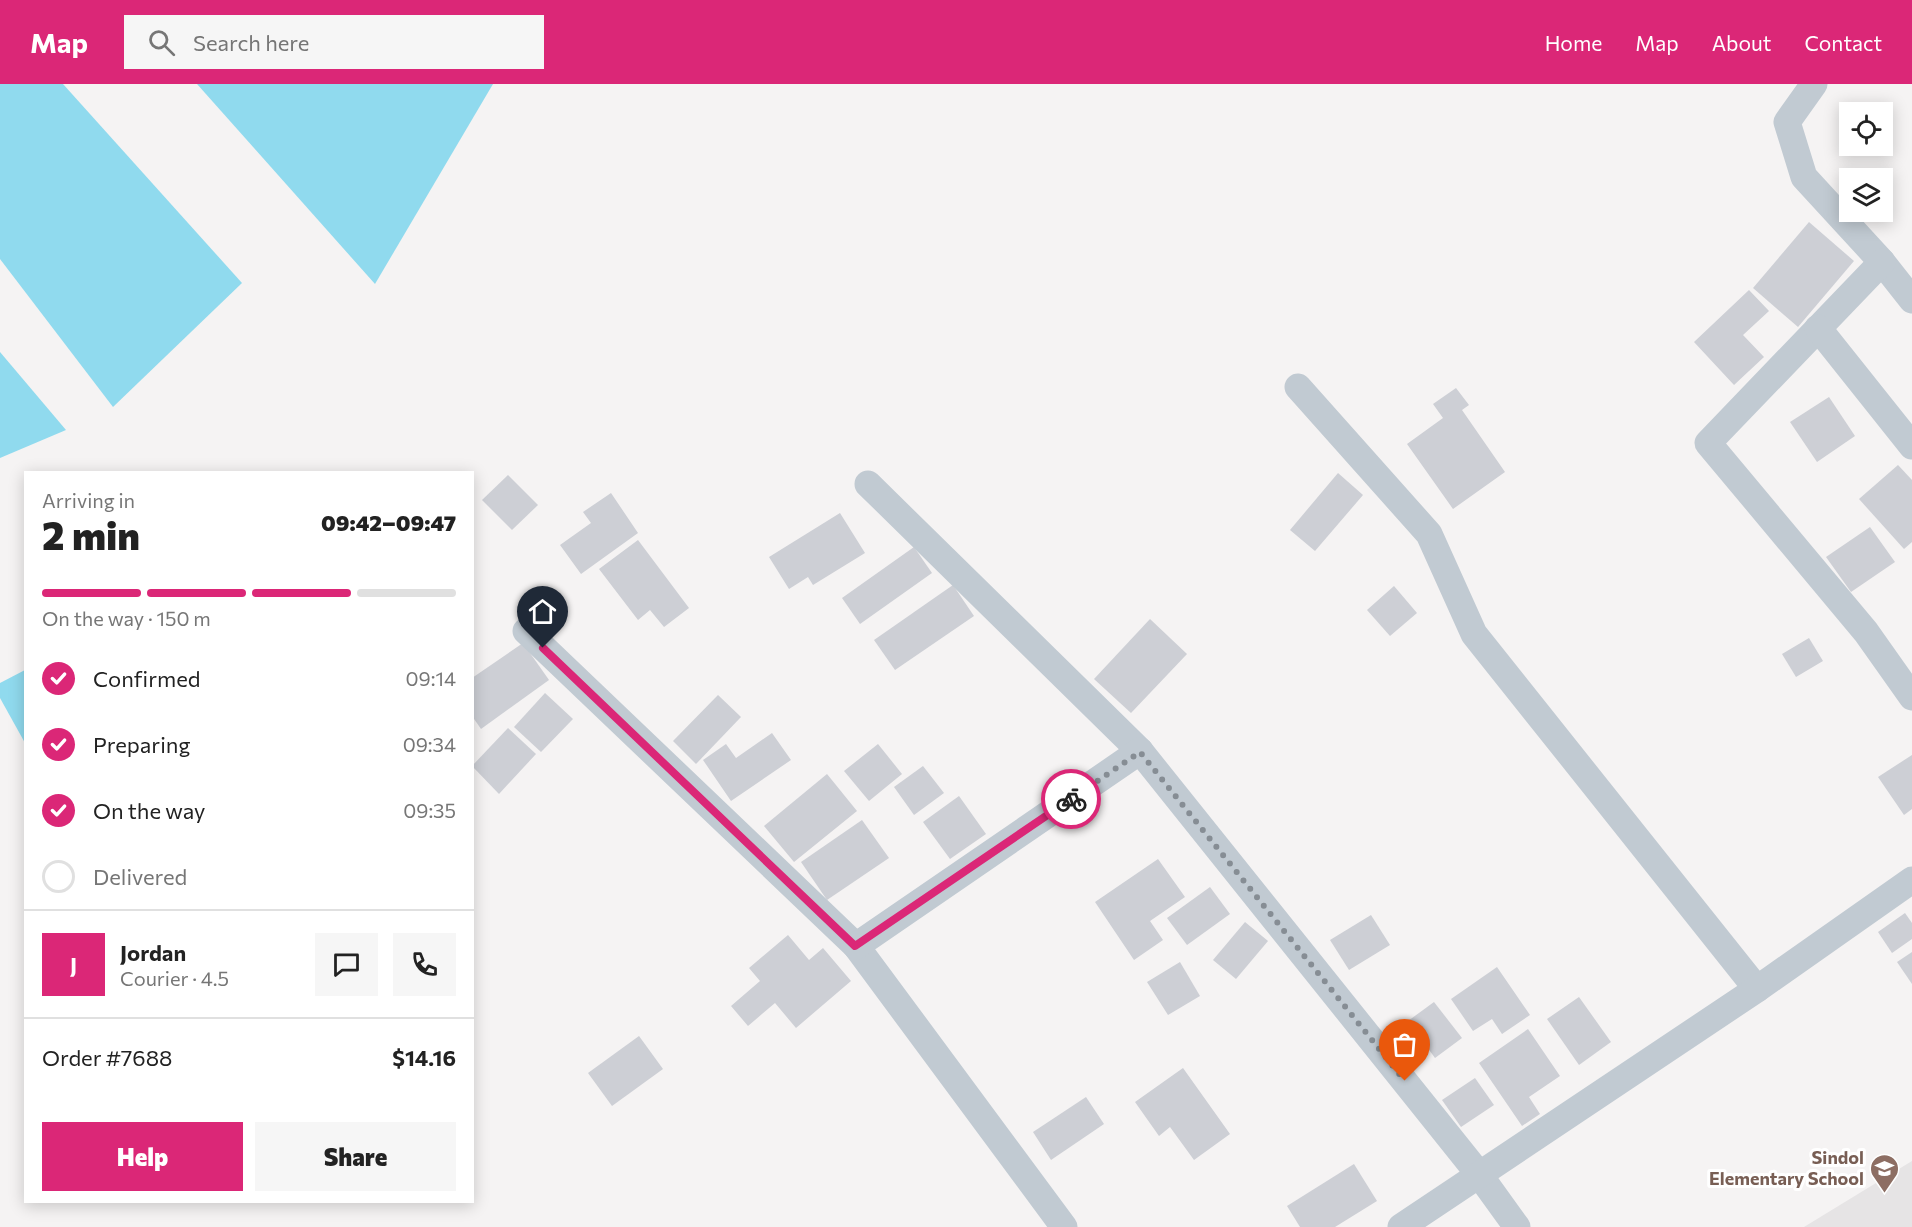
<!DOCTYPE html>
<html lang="en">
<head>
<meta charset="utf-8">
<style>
	:root { --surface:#fff; --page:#f6f6f6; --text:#222; --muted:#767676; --line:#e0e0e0; --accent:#db2777 }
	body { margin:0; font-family:Commissioner,sans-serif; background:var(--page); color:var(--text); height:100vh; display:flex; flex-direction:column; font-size:22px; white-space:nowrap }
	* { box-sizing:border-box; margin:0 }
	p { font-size:20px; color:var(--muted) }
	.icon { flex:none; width:33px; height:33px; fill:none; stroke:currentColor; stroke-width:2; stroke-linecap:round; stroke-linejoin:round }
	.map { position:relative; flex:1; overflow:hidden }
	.details { position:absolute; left:24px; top:387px; width:450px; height:732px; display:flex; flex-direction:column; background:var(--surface); border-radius:0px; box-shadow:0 3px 15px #0003 }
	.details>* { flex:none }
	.controls { position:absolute; left:1839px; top:18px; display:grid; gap:12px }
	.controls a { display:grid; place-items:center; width:54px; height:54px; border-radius:0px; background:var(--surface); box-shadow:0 3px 15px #0003; font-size:30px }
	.pin { position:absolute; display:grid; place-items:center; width:51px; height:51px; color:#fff; margin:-62px -26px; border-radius:50% 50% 50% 0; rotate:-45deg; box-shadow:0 0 6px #0007 }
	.pin .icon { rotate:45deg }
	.courier { position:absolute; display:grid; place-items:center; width:60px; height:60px; margin:-30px; border:4px solid #db2777; border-radius:50%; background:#fff; color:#222; box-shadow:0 2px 8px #0007 }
	.head em { font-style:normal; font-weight:800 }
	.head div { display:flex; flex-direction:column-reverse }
	.head { display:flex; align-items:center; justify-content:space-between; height:102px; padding:0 18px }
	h1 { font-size:39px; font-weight:800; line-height:45px }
	.bar { display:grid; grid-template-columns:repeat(4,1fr); gap:9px 6px; align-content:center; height:72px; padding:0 18px }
	.bar i { height:8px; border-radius:4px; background:var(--line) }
	.bar .selected { background:var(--accent) }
	.bar p { grid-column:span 4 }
	.line { display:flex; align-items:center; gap:15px; padding:0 18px; border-top:2px solid var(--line) }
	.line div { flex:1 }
	.round { display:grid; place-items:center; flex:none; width:63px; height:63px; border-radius:0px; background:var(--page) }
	ol { padding:0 18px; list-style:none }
	li { display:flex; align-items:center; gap:18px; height:66px }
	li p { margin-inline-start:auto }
	li .icon { padding:6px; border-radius:50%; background:var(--accent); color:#fff; stroke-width:4 }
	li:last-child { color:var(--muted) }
	li i { width:33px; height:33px; border:3px solid var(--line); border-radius:50% }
	.cta { display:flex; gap:12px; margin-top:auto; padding:12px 18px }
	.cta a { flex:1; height:69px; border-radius:0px; background:var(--accent); color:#fff; font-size:24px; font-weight:800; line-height:69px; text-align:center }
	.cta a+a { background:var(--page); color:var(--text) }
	header { display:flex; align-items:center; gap:36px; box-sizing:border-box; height:84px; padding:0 30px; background:var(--accent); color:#fff }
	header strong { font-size:28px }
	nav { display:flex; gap:33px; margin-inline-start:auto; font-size:21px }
	.search { width:420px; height:54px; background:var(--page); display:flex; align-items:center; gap:15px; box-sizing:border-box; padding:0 21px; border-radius:0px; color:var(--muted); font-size:22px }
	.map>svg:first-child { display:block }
	.education { fill:#e6e4e5 }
	.water { fill:#90daee }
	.building { fill:#cdcfd5 }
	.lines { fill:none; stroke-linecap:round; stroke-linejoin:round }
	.street { stroke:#c1cad2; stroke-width:27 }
	.done { stroke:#868d94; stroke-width:6; stroke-dasharray:0 10.8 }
	.route { stroke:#db2777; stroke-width:8 }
	.labels { text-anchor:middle; stroke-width:6; stroke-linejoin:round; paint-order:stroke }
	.education-label { font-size:18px; font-weight:bold; fill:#785e54; stroke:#fff; text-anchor:end }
</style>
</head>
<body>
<header>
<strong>Map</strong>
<div class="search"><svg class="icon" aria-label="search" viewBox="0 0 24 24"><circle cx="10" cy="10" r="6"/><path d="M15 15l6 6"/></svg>Search here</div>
<nav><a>Home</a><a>Map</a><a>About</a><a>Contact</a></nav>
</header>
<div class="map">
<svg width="1912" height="1143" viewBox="0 0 1912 1143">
	<rect width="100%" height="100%" fill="#f5f3f3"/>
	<!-- education -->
	<path class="education" d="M1912,1077V1143H1804Z"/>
	<!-- water -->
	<g class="water">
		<path d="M0,0H63L242,199L113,323L0,175Z"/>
		<path d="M197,0H493L375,200Z"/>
		<path d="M0,268L66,346L0,374Z"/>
		<path d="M25,586V659L0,614V599Z"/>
	</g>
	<!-- building -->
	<g class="building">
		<path d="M1809,138L1854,177L1798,243L1753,204Z"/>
		<path d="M1749,206L1769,227L1743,251L1764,273L1734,301L1694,258Z"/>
		<path d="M1456,304L1469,321L1462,326L1505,388L1453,425L1407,360L1443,334L1433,320Z"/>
		<path d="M1829,313L1855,352L1817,378L1790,338Z"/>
		<path d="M1898,381L1912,396V458L1904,465L1859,415Z"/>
		<path d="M1338,389L1363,411L1315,467L1290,446Z"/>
		<path d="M508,391L538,421L512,446L482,416Z"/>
		<path d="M611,409L638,449L581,490L560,461L591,439L583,428Z"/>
		<path d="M840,429L865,469L813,501L808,493L789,505L769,473Z"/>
		<path d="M1870,443L1895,478L1851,508L1826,473Z"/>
		<path d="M638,456L689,524L664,543L650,526L638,536L599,485Z"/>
		<path d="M914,463L932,489L860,540L842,514Z"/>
		<path d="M953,501L974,532L895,586L874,556Z"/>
		<path d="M1394,502L1417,529L1390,552L1367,526Z"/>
		<path d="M1150,535L1187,570L1131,629L1094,595Z"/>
		<path d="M1809,554L1823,577L1796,593L1782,570Z"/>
		<path d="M523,559L549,596L481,645L472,632V594Z"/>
		<path d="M545,609L573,635L541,668L514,643Z"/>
		<path d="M718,611L741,633L696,680L673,657Z"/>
		<path d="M508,644L536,670L499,710L472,682Z"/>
		<path d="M772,649L791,676L731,717L703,676L726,660L736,674Z"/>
		<path d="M878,660L902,690L869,717L844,687Z"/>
		<path d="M1912,671V725L1904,731L1878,693Z"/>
		<path d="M923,682L944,709L914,731L894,703Z"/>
		<path d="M827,690L857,727L794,778L764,742Z"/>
		<path d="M959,712L986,750L950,775L923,738Z"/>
		<path d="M862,736L889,774L827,816L801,778Z"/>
		<path d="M1158,775L1185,813L1150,837L1163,856L1134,876L1095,818Z"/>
		<path d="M1210,803L1230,830L1187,861L1167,834Z"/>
		<path d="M1905,829L1912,839V855L1892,869L1878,848Z"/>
		<path d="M1371,831L1390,861L1349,886L1330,856Z"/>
		<path d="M1245,838L1268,857L1236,895L1213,876Z"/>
		<path d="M788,851L809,876L823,864L851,897L796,944L775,919L748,942L731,922L760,897L749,884Z"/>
		<path d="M1912,868V900L1897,878Z"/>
		<path d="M1180,878L1200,912L1168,931L1147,898Z"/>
		<path d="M1497,883L1530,931L1502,950L1492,935L1473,947L1451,915Z"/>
		<path d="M1579,913L1611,958L1579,981L1547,935Z"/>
		<path d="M1434,918L1462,954L1435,974L1408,937Z"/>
		<path d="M1528,945L1560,992L1529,1013L1540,1030L1522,1042L1479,979Z"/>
		<path d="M639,952L663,985L612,1022L588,989Z"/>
		<path d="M1183,984L1230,1050L1194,1076L1170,1043L1159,1052L1135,1018Z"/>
		<path d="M1475,994L1494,1021L1461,1043L1442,1016Z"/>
		<path d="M1086,1013L1104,1040L1051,1076L1033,1048Z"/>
		<path d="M1354,1080L1377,1117L1335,1143H1300L1287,1122Z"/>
	</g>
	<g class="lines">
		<!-- street -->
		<g class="street">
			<path d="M1814,0L1787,38L1804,93L1882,178L1912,216"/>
			<path d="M1882,178L1708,359L1866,548L1912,613"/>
			<path d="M1818,244L1912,362"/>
			<path d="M1298,303L1429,450L1474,550L1757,905"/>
			<path d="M868,400L1140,667L1478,1089L1517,1143"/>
			<path d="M526,547L856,862L1064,1143"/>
			<path d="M856,862L1140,667"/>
			<path d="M1401,1143L1757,905L1912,796"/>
		</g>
	</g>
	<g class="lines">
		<!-- done -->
		<path class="done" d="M1071,715L1140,668L1405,997"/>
		<!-- route -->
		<path class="route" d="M543,564L855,862L1071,715"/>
	</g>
	<!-- icons -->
	<defs>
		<symbol id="school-pin" viewBox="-11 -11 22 30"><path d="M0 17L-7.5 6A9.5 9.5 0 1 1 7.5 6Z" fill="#8d6e63" stroke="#fff"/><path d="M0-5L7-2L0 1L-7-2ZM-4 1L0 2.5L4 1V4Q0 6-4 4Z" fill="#fff"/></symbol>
	</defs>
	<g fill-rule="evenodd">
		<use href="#school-pin" x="1868" y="1068" width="33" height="45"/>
	</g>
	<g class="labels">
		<!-- education labels -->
		<g class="education-label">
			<text x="1864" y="1080">Sindol<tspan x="1864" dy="21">Elementary School</tspan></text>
		</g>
	</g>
</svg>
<div class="controls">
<a><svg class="icon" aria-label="locate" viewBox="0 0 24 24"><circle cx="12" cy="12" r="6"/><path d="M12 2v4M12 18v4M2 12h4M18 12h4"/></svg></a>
<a><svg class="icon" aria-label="layers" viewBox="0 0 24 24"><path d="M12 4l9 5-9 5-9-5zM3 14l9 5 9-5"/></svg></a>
</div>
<div class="pin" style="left:1405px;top:997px;background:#ea580c"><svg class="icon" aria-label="bag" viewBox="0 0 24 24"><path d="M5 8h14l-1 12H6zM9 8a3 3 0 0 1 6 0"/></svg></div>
<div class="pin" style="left:543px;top:564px;background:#1f2937"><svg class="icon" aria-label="home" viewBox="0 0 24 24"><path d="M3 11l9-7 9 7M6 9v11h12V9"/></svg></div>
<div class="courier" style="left:1071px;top:715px"><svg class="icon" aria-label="bike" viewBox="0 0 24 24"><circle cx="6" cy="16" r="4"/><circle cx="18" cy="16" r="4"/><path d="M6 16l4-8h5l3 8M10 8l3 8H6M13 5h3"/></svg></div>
<section class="details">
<div class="head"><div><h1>2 min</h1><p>Arriving in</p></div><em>09:42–09:47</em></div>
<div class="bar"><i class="selected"></i><i class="selected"></i><i class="selected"></i><i></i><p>On the way · 150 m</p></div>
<ol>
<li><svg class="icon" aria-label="check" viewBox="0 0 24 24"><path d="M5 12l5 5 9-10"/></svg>Confirmed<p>09:14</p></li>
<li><svg class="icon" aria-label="check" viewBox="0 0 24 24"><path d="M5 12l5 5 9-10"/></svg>Preparing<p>09:34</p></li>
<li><svg class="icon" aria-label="check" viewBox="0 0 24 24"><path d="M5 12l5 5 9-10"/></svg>On the way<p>09:35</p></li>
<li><i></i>Delivered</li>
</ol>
<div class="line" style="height:108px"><b class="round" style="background:var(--accent);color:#fff">J</b><div><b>Jordan</b><p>Courier · 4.5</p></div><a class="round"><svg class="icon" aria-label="chat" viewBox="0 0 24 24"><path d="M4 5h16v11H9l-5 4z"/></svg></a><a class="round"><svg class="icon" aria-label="phone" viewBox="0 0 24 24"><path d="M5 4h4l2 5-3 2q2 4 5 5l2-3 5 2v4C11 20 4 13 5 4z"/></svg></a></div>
<div class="line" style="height:78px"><div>Order #7688</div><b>$14.16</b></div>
<div class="cta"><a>Help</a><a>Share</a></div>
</section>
</div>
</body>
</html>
